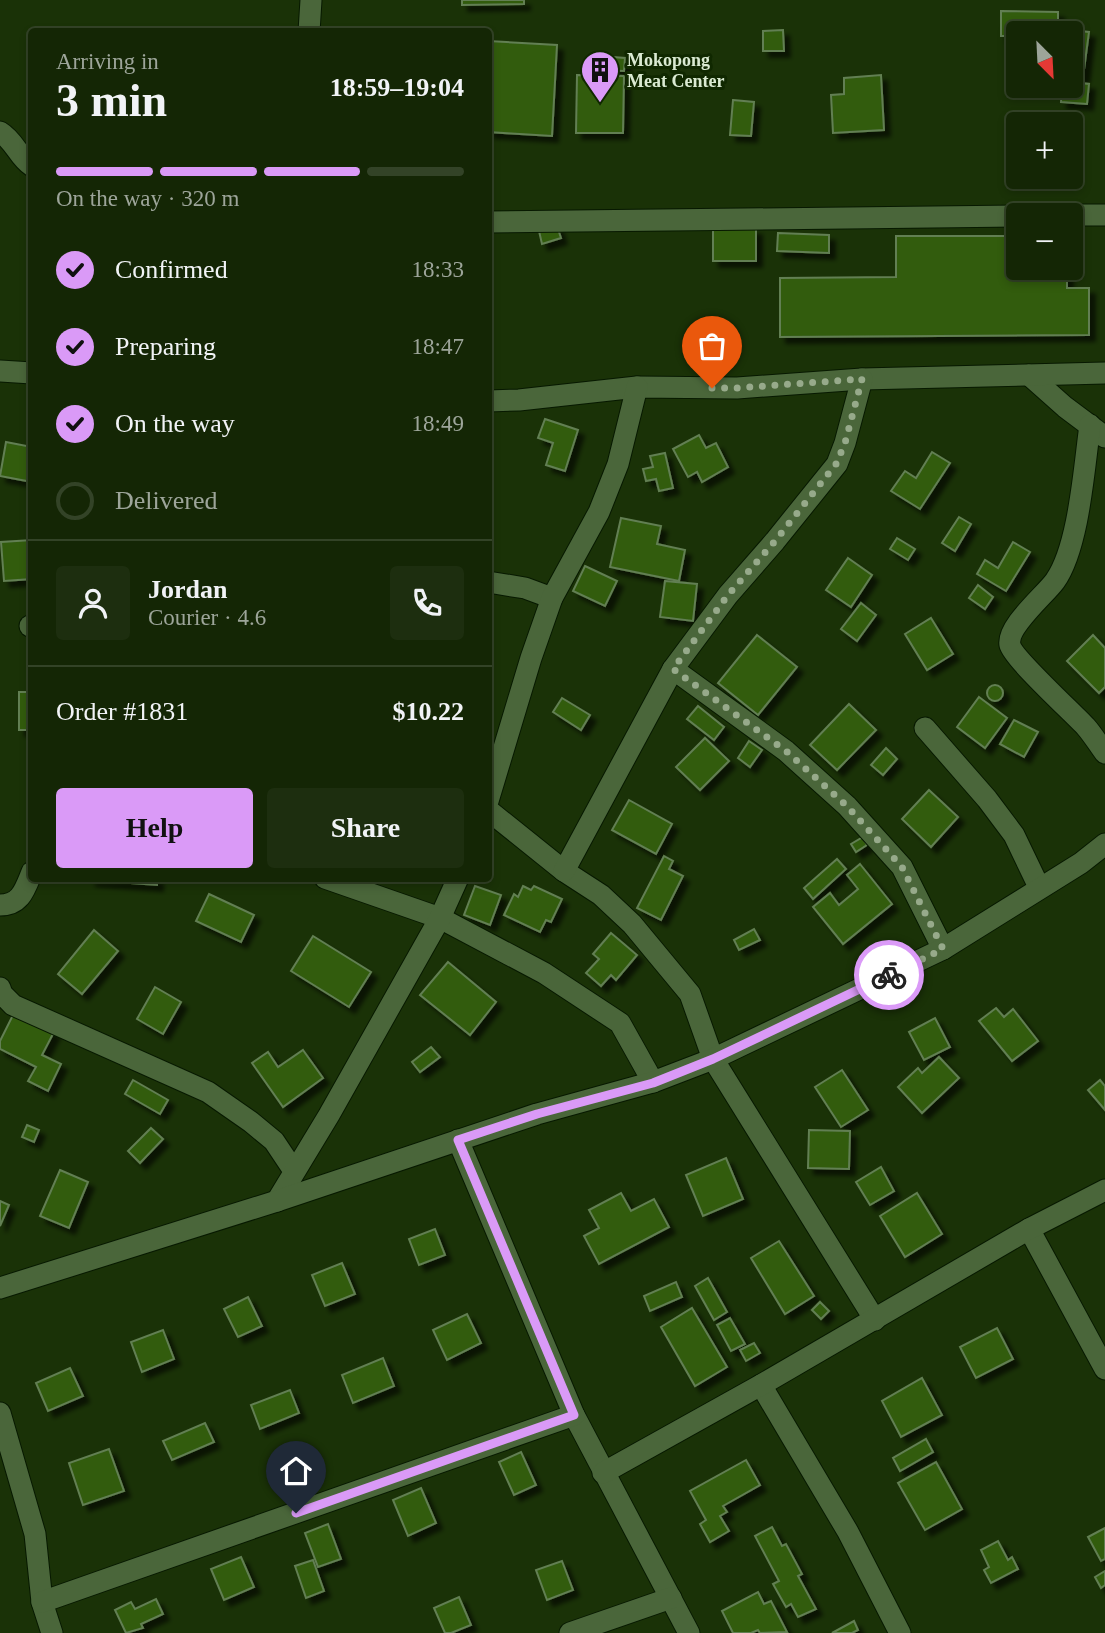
<!DOCTYPE html>
<html lang="en">
<head>
<meta charset="utf-8">
<style>
	:root { --surface:#142605; --page:#1d2e0f; --text:#f1f3f6; --muted:#9da59a; --line:#334327; --accent:#da9af7 }
	body { margin:0; font-family:Georgia,serif; background:var(--page); color:var(--text); height:100vh; display:flex; flex-direction:column; font-size:26px; white-space:nowrap }
	* { box-sizing:border-box; margin:0 }
	p { font-size:23px; color:var(--muted) }
	.icon { flex:none; width:38px; height:38px; fill:none; stroke:currentColor; stroke-width:2; stroke-linecap:round; stroke-linejoin:round }
	.map { position:relative; flex:1; overflow:hidden }
	.side { position:absolute; left:28px; top:28px; width:464px; height:854px; display:flex; flex-direction:column; background:var(--surface); border-radius:7px; box-shadow:0 4px 10px #0003,0 0 0 2px var(--line) }
	.side>* { flex:none }
	.needle { width:46px; rotate:156deg }
	.controls { position:absolute; left:1006px; top:21px; display:grid; gap:14px }
	.controls a { display:grid; place-items:center; width:77px; height:77px; border-radius:7px; background:var(--surface); box-shadow:0 4px 10px #0003,0 0 0 2px var(--line); font-size:35px }
	.pin { position:absolute; display:grid; place-items:center; width:60px; height:60px; color:#fff; margin:-72px -30px; border-radius:50% 50% 50% 0; rotate:-45deg; box-shadow:0 0 7px #0007 }
	.pin .icon { rotate:45deg }
	.courier { position:absolute; display:grid; place-items:center; width:70px; height:70px; margin:-35px; border:5px solid #da9af7; border-radius:50%; background:#fff; color:#222; box-shadow:0 2px 9px #0007 }
	.head em { font-style:normal; font-weight:600 }
	.head div { display:flex; flex-direction:column-reverse }
	.head { display:flex; align-items:center; justify-content:space-between; height:119px; padding:0 28px }
	h1 { font-size:46px; font-weight:600; line-height:52px }
	.bar { display:grid; grid-template-columns:repeat(4,1fr); gap:10px 7px; align-content:center; height:84px; padding:0 28px }
	.bar i { height:9px; border-radius:5px; background:var(--line) }
	.bar .active { background:var(--accent) }
	.bar p { grid-column:span 4 }
	.line { display:flex; align-items:center; gap:18px; padding:0 28px; border-top:2px solid var(--line) }
	.line div { flex:1 }
	.round { display:grid; place-items:center; flex:none; width:74px; height:74px; border-radius:7px; background:var(--page) }
	ol { padding:0 28px; list-style:none }
	li { display:flex; align-items:center; gap:21px; height:77px }
	li p { margin-inline-start:auto }
	li .icon { padding:7px; border-radius:50%; background:var(--accent); color:#111; stroke-width:4 }
	li:last-child { color:var(--muted) }
	li i { width:38px; height:38px; border:4px solid var(--line); border-radius:50% }
	.primary-button { display:flex; gap:14px; margin-top:auto; padding:14px 28px }
	.primary-button a { flex:1; height:80px; border-radius:7px; background:var(--accent); color:#111; font-size:28px; font-weight:600; line-height:80px; text-align:center }
	.primary-button a+a { background:var(--page); color:var(--text) }
	.map>svg:first-child { display:block }
	.building { fill:#315b11; stroke:#627f52; stroke-width:2; filter:url(#shadow) }
	.lines { fill:none; stroke-linecap:round; stroke-linejoin:round }
	.minor-casing { stroke:#071900; stroke-width:23 }
	.minor { stroke:#4a663a; stroke-width:21 }
	.done { stroke:#97aa8b; stroke-width:7; stroke-dasharray:0 12.6 }
	.route { stroke:#da9af7; stroke-width:9 }
	.labels { text-anchor:middle; stroke-width:6; stroke-linejoin:round; paint-order:stroke }
	.poi-label { font-size:18px; font-weight:bold; fill:#daead2; stroke:#102800; text-anchor:start }
</style>
</head>
<body>
<div class="map">
<svg width="1105" height="1633" viewBox="0 0 1105 1633">
	<defs>
		<filter id="shadow"><feDropShadow dx="6" dy="6" stdDeviation="2" flood-color="#0009"/></filter>
	</defs>
	<rect width="100%" height="100%" fill="#1a3207"/>
	<!-- building -->
	<g class="building">
		<path d="M462,0H524V4L462,5Z"/>
		<path d="M1001,11L1058,12V33H1018V36H1001Z"/>
		<path d="M783,30L784,51H763V31Z"/>
		<path d="M1070,30L1089,32L1083,77L1071,75Z"/>
		<path d="M488,41L557,45L552,136L488,132Z"/>
		<path d="M600,56L625,58L624,71L599,70Z"/>
		<path d="M577,75L624,76L623,133H576Z"/>
		<path d="M881,75L884,130L833,133L831,95L844,94V78Z"/>
		<path d="M1071,82L1089,84L1087,104L1061,102L1062,86H1071Z"/>
		<path d="M733,100L754,102L751,136L730,135Z"/>
		<path d="M557,226L561,238L542,244L539,231Z"/>
		<rect x="713" y="229" width="43" height="32"/>
		<path d="M778,233L829,235V253L777,251Z"/>
		<path d="M896,236H1018V268H1067V288H1089V335L780,337V278L896,277Z"/>
		<path d="M545,419L578,430L565,471L546,465L553,443L538,438Z"/>
		<path d="M699,435L706,448L716,443L728,467L702,482L697,472L688,477L673,449Z"/>
		<path d="M6,442L32,447V482L0,476Z"/>
		<path d="M932,452L950,463L920,509L891,491L905,471L916,478Z"/>
		<path d="M665,453L673,488L659,491L656,479L646,481L643,469L653,467L650,456Z"/>
		<path d="M959,517L971,524L955,551L942,543Z"/>
		<path d="M621,518L661,526L657,544L685,550L679,581L610,567Z"/>
		<path d="M897,538L915,549L908,560L890,549Z"/>
		<path d="M32,540V579L4,581L1,542Z"/>
		<path d="M1013,542L1030,552L1006,591L977,574L985,560L998,568Z"/>
		<path d="M848,558L872,575L851,607L826,590Z"/>
		<path d="M585,566L617,581L605,606L573,591Z"/>
		<path d="M665,581L697,584L693,621L660,617Z"/>
		<path d="M978,585L993,597L985,609L969,598Z"/>
		<path d="M861,603L876,615L857,641L841,629Z"/>
		<path d="M931,618L953,654L927,670L905,634Z"/>
		<path d="M757,635L797,667L758,715L718,683Z"/>
		<path d="M1093,635L1105,648V687L1099,693L1067,661Z"/>
		<circle cx="995" cy="693" r="8"/>
		<rect x="19" y="692" width="13" height="38"/>
		<path d="M979,697L1007,718L985,748L957,727Z"/>
		<path d="M562,698L590,715L581,730L553,712Z"/>
		<path d="M849,704L876,730L837,770L810,745Z"/>
		<path d="M698,706L724,727L714,740L687,719Z"/>
		<path d="M1014,720L1038,732L1024,757L1000,744Z"/>
		<path d="M705,738L729,761L700,790L676,767Z"/>
		<path d="M749,741L762,750L750,767L738,758Z"/>
		<path d="M886,748L897,759L883,775L871,765Z"/>
		<path d="M929,790L958,817L931,847L902,819Z"/>
		<path d="M629,800L672,824L656,854L612,830Z"/>
		<path d="M863,837L867,845L856,852L851,844Z"/>
		<path d="M664,856L673,861L669,869L683,876L661,920L637,908Z"/>
		<path d="M837,859L846,869L813,899L804,888Z"/>
		<path d="M860,864L892,904L843,944L813,907L830,893L839,905L858,889L847,875Z"/>
		<path d="M90,878H157V885L90,880Z"/>
		<path d="M475,886L501,895L490,925L464,915Z"/>
		<path d="M523,886L531,890L534,886L562,899L551,922L546,920L540,932L504,915L514,894L518,897Z"/>
		<path d="M209,894L254,915L241,942L196,921Z"/>
		<path d="M754,929L760,940L739,950L734,940Z"/>
		<path d="M94,930L118,951L82,994L58,974Z"/>
		<path d="M611,933L637,955L616,980L611,975L601,986L586,973L599,959L593,954Z"/>
		<path d="M313,936L371,972L349,1007L291,971Z"/>
		<path d="M448,962L496,1002L470,1035L420,995Z"/>
		<path d="M155,987L181,1002L163,1034L137,1019Z"/>
		<path d="M996,1008L1004,1017L1013,1009L1038,1041L1012,1061L979,1021Z"/>
		<path d="M14,1013L54,1032L42,1055L61,1064L48,1091L28,1081L36,1067L0,1049V1041Z"/>
		<path d="M935,1018L950,1047L924,1060L909,1032Z"/>
		<path d="M431,1047L440,1057L420,1072L412,1062Z"/>
		<path d="M303,1050L323,1078L283,1107L252,1063L268,1052L278,1067Z"/>
		<path d="M939,1057L959,1078L922,1113L898,1087L918,1068L922,1073Z"/>
		<path d="M842,1070L868,1110L841,1127L815,1087Z"/>
		<path d="M133,1080L168,1100L160,1114L125,1094Z"/>
		<path d="M1100,1080L1105,1086V1110L1088,1090Z"/>
		<path d="M27,1125L39,1130L34,1142L22,1137Z"/>
		<path d="M151,1128L163,1139L140,1163L128,1151Z"/>
		<path d="M809,1130L850,1131L849,1169L808,1168Z"/>
		<path d="M726,1158L743,1199L703,1216L686,1175Z"/>
		<path d="M881,1167L894,1191L870,1205L856,1182Z"/>
		<path d="M60,1170L88,1182L69,1228L40,1216Z"/>
		<path d="M621,1193L631,1211L654,1199L669,1227L599,1264L584,1236L599,1228L589,1210Z"/>
		<path d="M917,1193L942,1234L905,1257L880,1216Z"/>
		<path d="M0,1201L9,1205L0,1226Z"/>
		<path d="M435,1229L445,1255L419,1265L409,1239Z"/>
		<path d="M779,1241L814,1296L785,1314L751,1258Z"/>
		<path d="M342,1263L355,1294L325,1306L312,1275Z"/>
		<path d="M708,1278L727,1312L714,1320L695,1286Z"/>
		<path d="M676,1282L682,1297L650,1311L644,1296Z"/>
		<path d="M248,1297L262,1326L238,1337L224,1309Z"/>
		<path d="M820,1302L829,1311L821,1319L812,1310Z"/>
		<path d="M692,1308L727,1367L695,1386L661,1327Z"/>
		<path d="M467,1314L481,1343L447,1360L433,1330Z"/>
		<path d="M730,1318L745,1344L731,1351L717,1325Z"/>
		<path d="M997,1328L1013,1359L976,1378L960,1347Z"/>
		<path d="M163,1330L174,1359L142,1372L131,1342Z"/>
		<path d="M754,1343L760,1353L746,1361L740,1350Z"/>
		<path d="M383,1358L394,1386L353,1403L342,1375Z"/>
		<path d="M70,1368L83,1396L48,1411L36,1383Z"/>
		<path d="M922,1378L942,1415L901,1437L882,1401Z"/>
		<path d="M290,1390L299,1413L260,1429L251,1405Z"/>
		<path d="M205,1423L214,1442L172,1460L163,1441Z"/>
		<path d="M926,1439L933,1452L900,1471L893,1458Z"/>
		<path d="M109,1449L124,1491L83,1505L69,1463Z"/>
		<path d="M521,1452L536,1485L514,1495L499,1462Z"/>
		<path d="M746,1460L760,1485L723,1506L727,1512L720,1516L729,1531L710,1542L700,1524L706,1520L690,1491Z"/>
		<path d="M936,1462L962,1509L925,1530L898,1483Z"/>
		<path d="M421,1488L436,1523L408,1536L393,1500Z"/>
		<path d="M328,1524L341,1559L318,1567L305,1533Z"/>
		<path d="M772,1527L782,1546L786,1544L802,1574L798,1576L816,1609L798,1617L791,1604L786,1607L773,1584L779,1581L755,1536Z"/>
		<path d="M1105,1528V1559L1101,1561L1088,1537Z"/>
		<path d="M998,1541L1008,1560L1012,1557L1018,1569L991,1583L984,1570L989,1567L981,1550Z"/>
		<path d="M241,1557L254,1587L224,1600L211,1569Z"/>
		<path d="M313,1560L324,1591L306,1598L295,1566Z"/>
		<path d="M562,1561L573,1590L547,1600L536,1570Z"/>
		<path d="M1105,1571V1585L1101,1588L1095,1577Z"/>
		<path d="M758,1592L764,1604L771,1601L787,1632L760,1633L758,1630L751,1633H733L722,1611Z"/>
		<path d="M459,1597L471,1625L451,1633H445L434,1608Z"/>
		<path d="M156,1599L163,1614L141,1624L143,1628L126,1633L115,1610L131,1602L135,1609Z"/>
		<path d="M854,1621L858,1630L852,1633H832Z"/>
	</g>
	<g class="lines">
		<defs>
			<g id="minor">
				<path d="M309,32L311,0"/>
				<path d="M0,132C15,141 18,157 32,166"/>
				<path d="M1057,215H1105"/>
				<path d="M488,222L1018,216"/>
				<path d="M0,371L32,373"/>
				<path d="M1029,375L1065,407L1105,437"/>
				<path d="M488,401L519,400L637,387L737,388L862,379L1105,373"/>
				<path d="M1090,425C1084,468 1079,547 1055,581C1045,595 1006,627 1010,645C1013,658 1073,713 1086,727C1093,735 1099,745 1105,753"/>
				<path d="M488,582L525,588L552,598"/>
				<path d="M30,626H32"/>
				<path d="M673,669L786,751L847,806L902,867L943,949"/>
				<path d="M925,728L987,799L1014,835L1039,887"/>
				<path d="M488,801L531,658L552,598L599,512L618,464L637,387"/>
				<path d="M488,810L564,871L601,895L632,924L690,994L713,1059L875,1320"/>
				<path d="M564,871L673,669L728,595L775,541L837,464L845,443L862,379"/>
				<path d="M325,878L440,918L544,973L620,1023L653,1082"/>
				<path d="M0,905C21,905 25,889 32,872"/>
				<path d="M0,988L2,994L13,1005L208,1092L251,1122L274,1141L294,1171"/>
				<path d="M458,1140L574,1415L689,1633"/>
				<path d="M277,1201L329,1115L440,918L458,878"/>
				<path d="M1029,1229L1105,1369"/>
				<path d="M0,1288L277,1201L537,1114L653,1082L713,1059L943,949L1081,863L1105,844"/>
				<path d="M761,1385L848,1532L900,1633"/>
				<path d="M0,1413L35,1534L42,1602L52,1633"/>
				<path d="M603,1473L761,1385L1029,1229L1105,1190"/>
				<path d="M42,1602L574,1415"/>
				<path d="M570,1633L671,1598"/>
			</g>
		</defs>
		<!-- minor casing -->
		<use href="#minor" class="minor-casing"/>
		<!-- minor -->
		<use href="#minor" class="minor"/>
	</g>
	<g class="lines">
		<!-- done -->
		<path class="done" d="M712,388H737L862,379L845,443L836,464L775,541L728,595L673,669L786,751L847,806L902,867L943,949L889,975"/>
		<!-- route -->
		<path class="route" d="M296,1513L574,1415L458,1140L537,1114L653,1083L713,1059L889,975"/>
	</g>
	<!-- icons -->
	<defs>
		<symbol id="building-pin" viewBox="-11 -11 22 30"><path d="M0 17L-7.5 6A9.5 9.5 0 1 1 7.5 6Z" fill="#da9af7" stroke="#102800"/><path d="M-4-6H4V6H1V3H-1V6H-4ZM-2.5-4.3h1.7v1.8h-1.7ZM.8-4.3h1.7v1.8H.8ZM-2.5-1h1.7V.8h-1.7ZM.8-1h1.7V.8H.8Z" fill="#111"/></symbol>
	</defs>
	<g fill-rule="evenodd">
		<use href="#building-pin" x="578" y="48" width="44" height="60"/>
	</g>
	<g class="labels">
		<!-- poi labels -->
		<g class="poi-label">
			<text x="627" y="66">Mokopong<tspan x="627" dy="21">Meat Center</tspan></text>
		</g>
	</g>
</svg>
<div class="controls">
<a><svg class="needle" viewBox="-14 -14 28 28"><path d="M0-13l5 13h-10z" fill="#e53935"/><path d="M0 13l5-13h-10z" fill="#9da59a"/></svg></a>
<a>+</a>
<a>−</a>
</div>
<div class="pin" style="left:712px;top:388px;background:#ea580c"><svg class="icon" aria-label="bag" viewBox="0 0 24 24"><path d="M5 8h14l-1 12H6zM9 8a3 3 0 0 1 6 0"/></svg></div>
<div class="pin" style="left:296px;top:1513px;background:#1f2937"><svg class="icon" aria-label="home" viewBox="0 0 24 24"><path d="M3 11l9-7 9 7M6 9v11h12V9"/></svg></div>
<div class="courier" style="left:889px;top:975px"><svg class="icon" aria-label="bike" viewBox="0 0 24 24"><circle cx="6" cy="16" r="4"/><circle cx="18" cy="16" r="4"/><path d="M6 16l4-8h5l3 8M10 8l3 8H6M13 5h3"/></svg></div>
<section class="side">
<div class="head"><div><h1>3 min</h1><p>Arriving in</p></div><em>18:59–19:04</em></div>
<div class="bar"><i class="active"></i><i class="active"></i><i class="active"></i><i></i><p>On the way · 320 m</p></div>
<ol>
<li><svg class="icon" aria-label="check" viewBox="0 0 24 24"><path d="M5 12l5 5 9-10"/></svg>Confirmed<p>18:33</p></li>
<li><svg class="icon" aria-label="check" viewBox="0 0 24 24"><path d="M5 12l5 5 9-10"/></svg>Preparing<p>18:47</p></li>
<li><svg class="icon" aria-label="check" viewBox="0 0 24 24"><path d="M5 12l5 5 9-10"/></svg>On the way<p>18:49</p></li>
<li><i></i>Delivered</li>
</ol>
<div class="line" style="height:126px"><a class="round"><svg class="icon" aria-label="person" viewBox="0 0 24 24"><circle cx="12" cy="8" r="4"/><path d="M4 21q1-7 8-7t8 7"/></svg></a><div><b>Jordan</b><p>Courier · 4.6</p></div><a class="round"><svg class="icon" aria-label="phone" viewBox="0 0 24 24"><path d="M5 4h4l2 5-3 2q2 4 5 5l2-3 5 2v4C11 20 4 13 5 4z"/></svg></a></div>
<div class="line" style="height:91px"><div>Order #1831</div><b>$10.22</b></div>
<div class="primary-button"><a>Help</a><a>Share</a></div>
</section>
</div>
</body>
</html>
